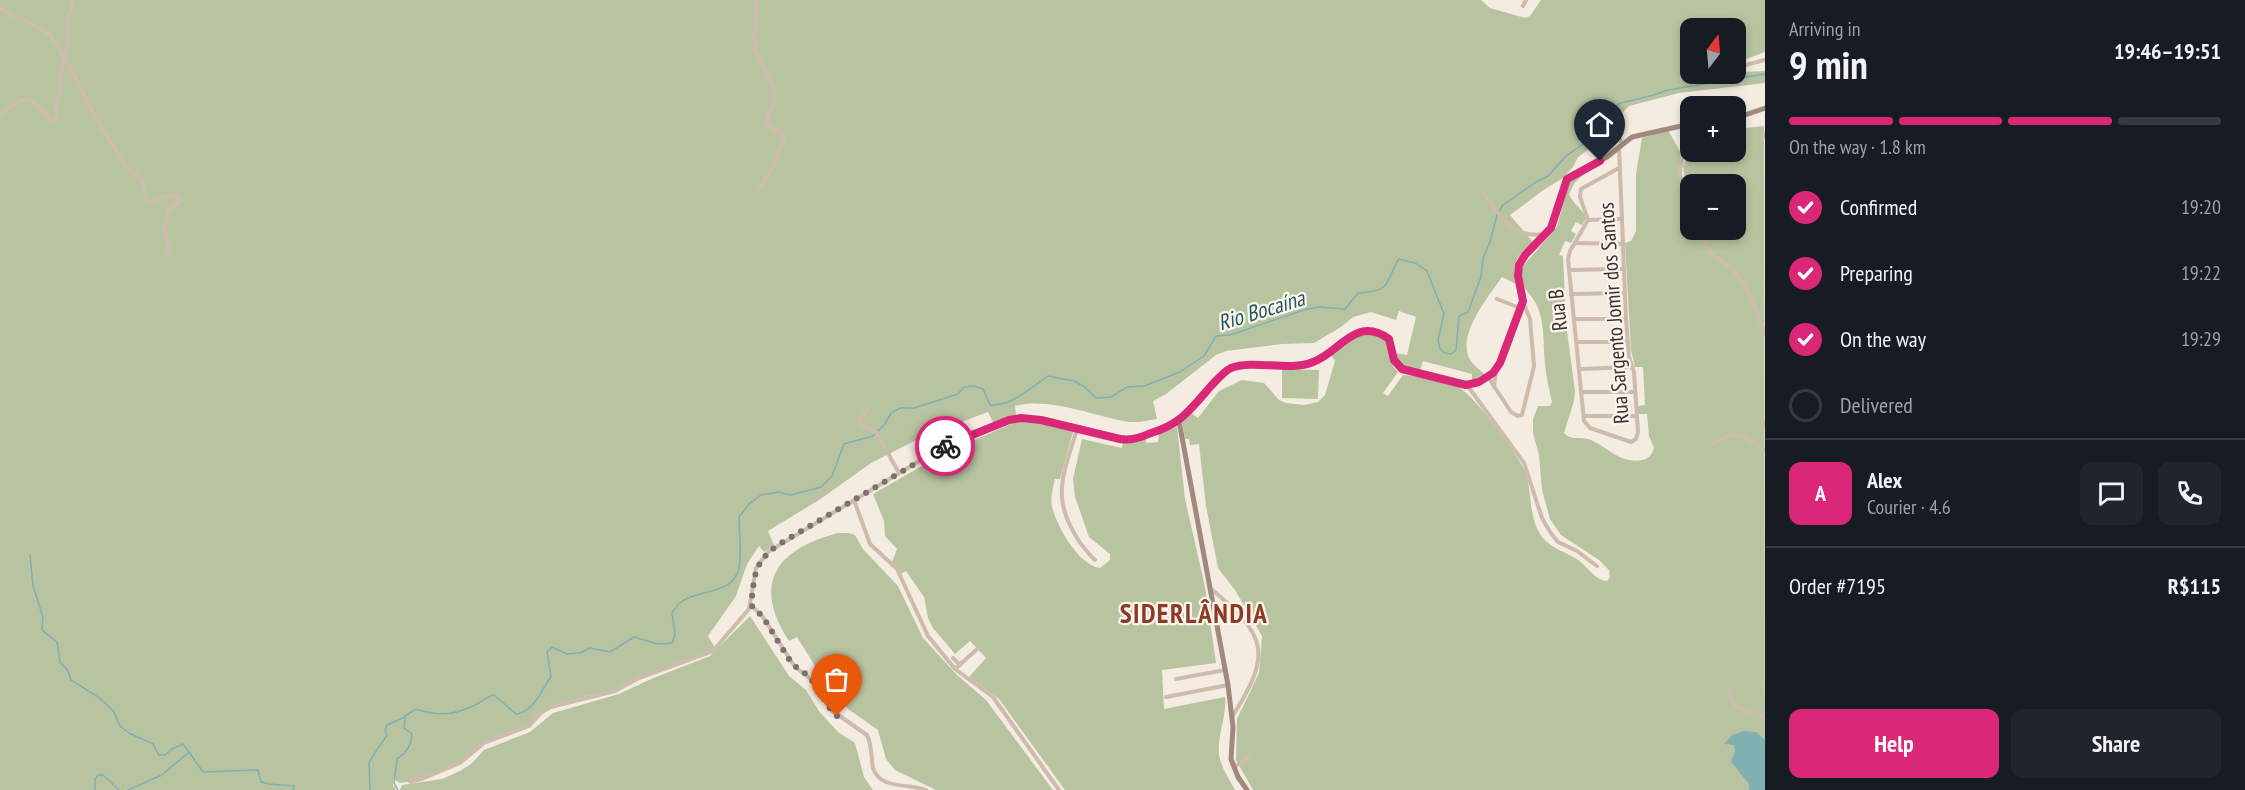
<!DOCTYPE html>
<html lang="en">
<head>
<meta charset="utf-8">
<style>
	:root { --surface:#171b24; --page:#20242c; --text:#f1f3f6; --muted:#9ea1a6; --line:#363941; --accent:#db2777 }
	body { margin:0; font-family:"PT Sans Narrow",sans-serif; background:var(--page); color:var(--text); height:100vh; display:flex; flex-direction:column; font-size:22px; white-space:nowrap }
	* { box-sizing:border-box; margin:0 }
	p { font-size:20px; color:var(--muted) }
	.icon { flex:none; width:33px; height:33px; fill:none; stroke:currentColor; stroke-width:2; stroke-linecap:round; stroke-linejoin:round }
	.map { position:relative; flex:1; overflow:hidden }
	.drawer { display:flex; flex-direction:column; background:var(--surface); width:480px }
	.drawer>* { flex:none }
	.needle { width:39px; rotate:16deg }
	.fabs { position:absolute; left:1680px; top:18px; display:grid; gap:12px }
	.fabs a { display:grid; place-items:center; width:66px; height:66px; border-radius:12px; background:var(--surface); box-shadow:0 3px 9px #0003; font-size:30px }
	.pin { position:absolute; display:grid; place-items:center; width:51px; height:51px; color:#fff; margin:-62px -26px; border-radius:50% 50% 50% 0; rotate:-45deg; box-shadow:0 0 6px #0007 }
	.pin .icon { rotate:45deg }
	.courier { position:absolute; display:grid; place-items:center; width:60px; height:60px; margin:-30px; border:4px solid #db2777; border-radius:50%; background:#fff; color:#222; box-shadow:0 2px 8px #0007 }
	.summary em { font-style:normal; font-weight:700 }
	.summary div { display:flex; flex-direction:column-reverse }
	.summary { display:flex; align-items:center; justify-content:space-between; height:102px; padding:0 24px }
	h1 { font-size:39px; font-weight:700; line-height:45px }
	.bar { display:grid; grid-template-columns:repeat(4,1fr); gap:9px 6px; align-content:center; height:72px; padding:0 24px }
	.bar i { height:8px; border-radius:4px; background:var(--line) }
	.bar .current { background:var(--accent) }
	.bar p { grid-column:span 4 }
	.line { display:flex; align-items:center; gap:15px; padding:0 24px; border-top:2px solid var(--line) }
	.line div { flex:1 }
	.round { display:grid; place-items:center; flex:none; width:63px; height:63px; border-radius:12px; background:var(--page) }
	ol { padding:0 24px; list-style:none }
	li { display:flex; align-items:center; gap:18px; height:66px }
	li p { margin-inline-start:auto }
	li .icon { padding:6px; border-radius:50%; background:var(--accent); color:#fff; stroke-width:4 }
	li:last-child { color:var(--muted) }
	li i { width:33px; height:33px; border:3px solid var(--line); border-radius:50% }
	.button { display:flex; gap:12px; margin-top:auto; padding:12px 24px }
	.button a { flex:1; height:69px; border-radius:12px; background:var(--accent); color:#fff; font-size:24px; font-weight:700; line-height:69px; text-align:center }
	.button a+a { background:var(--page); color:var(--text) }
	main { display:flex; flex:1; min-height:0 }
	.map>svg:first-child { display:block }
	.green { fill:#b8c4a0; fill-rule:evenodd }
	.water { fill:#7fb0b2 }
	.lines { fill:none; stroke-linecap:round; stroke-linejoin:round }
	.stream { stroke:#7fb0b2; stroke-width:1.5 }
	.street { stroke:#cdbbac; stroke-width:4 }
	.secondary { stroke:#a18a7d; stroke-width:5 }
	.done { stroke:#7c716b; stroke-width:6; stroke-dasharray:0 10.8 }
	.route { stroke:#db2777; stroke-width:8 }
	.labels { text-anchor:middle; stroke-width:4.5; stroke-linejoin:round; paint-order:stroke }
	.street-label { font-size:21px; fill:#3b302b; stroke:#fbf5ee }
	.water-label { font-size:22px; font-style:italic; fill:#1f5a5e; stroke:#fbf5ee }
	.district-label { font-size:27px; font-weight:bold; letter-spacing:1.5px; fill:#8c3b22; stroke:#fbf5ee }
</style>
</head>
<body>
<main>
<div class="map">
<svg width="1765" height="790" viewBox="0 0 1765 790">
	<rect width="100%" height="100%" fill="#f4ebe1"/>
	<!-- green -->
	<g class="green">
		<path d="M0,0H1481L1490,8L1525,18L1530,16L1541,0H1765V52L1736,63V28H1690V74L1765,71V83L1679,93L1629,106L1615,120L1598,143L1578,157L1573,167L1563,178L1542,191L1510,215L1533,242C1517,255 1511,264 1516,284L1502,277C1488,297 1458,333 1469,358C1472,364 1480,370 1485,375L1472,382V374L1423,361L1420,371L1405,366L1397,360L1395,353L1407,355L1416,317L1399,311L1396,320L1371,312L1353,317L1341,327L1314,343L1282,344L1226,351L1216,355L1166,394L1153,401L1157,419L1139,422H1128C1094,416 1049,397 1015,406L1016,415L994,424L988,412L924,436L871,463L819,500L768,531L774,545L764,552L759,546L747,564L736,596L708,636L715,648L708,652L611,691L586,696L550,706L529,725L488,740L466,759L414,781L400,783L393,779V785L396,790H0Z"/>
		<path d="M1764,126L1765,790H1253L1236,760L1237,719L1259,673L1262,636L1235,590L1218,568L1206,506L1199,444L1190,445L1189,439H1185L1182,421L1190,412L1198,418L1219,391L1242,380L1264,383L1279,400L1286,403L1304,405L1318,402L1325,395L1335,361L1331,355C1345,344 1359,330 1379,336C1384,338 1387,340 1389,345C1392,356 1389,364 1398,372L1383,393L1388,396L1403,375C1422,377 1440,378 1457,386C1473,394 1522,458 1527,476C1531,495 1530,523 1543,538C1552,549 1567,552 1578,560C1587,566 1596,581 1607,581L1610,577L1609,570L1599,560L1561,535L1550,519L1542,490L1539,455L1533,433V419L1538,406H1550L1552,402C1549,389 1546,377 1545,364C1543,345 1545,327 1538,308C1531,291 1517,288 1523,266L1557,227L1569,181L1587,172L1575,182L1569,194C1572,203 1582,208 1586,218L1582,225L1576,222L1571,231L1576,234L1571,243L1565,241L1559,255L1563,256L1566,324L1575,391L1574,401L1564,433C1571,441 1581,436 1591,440C1609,448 1620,464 1642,460C1649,459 1652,454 1654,448L1649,436L1647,414H1638V406L1645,405L1643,367H1635L1631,350L1625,243L1631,241L1636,231V174L1642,138L1668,130L1682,155C1675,172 1684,192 1688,208L1683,165L1690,151L1736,152V129ZM1690,184H1736V230H1690Z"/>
		<path d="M1282,369L1319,370L1318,399L1282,398Z"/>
		<path d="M1021,422L1039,423L1073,432L1060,479H1055C1053,488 1050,497 1052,507C1057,526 1078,565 1100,568L1110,560V554L1089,537L1075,497L1073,479L1082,439L1122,448L1123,443H1130L1146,437V443L1158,442L1159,434L1177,427L1185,499L1205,587L1216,663L1162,670L1164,709L1225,697C1227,716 1217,735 1219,755C1221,767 1229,779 1235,790H1065L999,699L969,677L986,658L970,641L955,654L933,628L928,618L924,597L906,571L901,574L892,562L897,549L885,536L884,521L873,494L941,455L1013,423Z"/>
		<path d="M838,533H849L855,535L863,549L898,586L923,638L957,675L986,700L1053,790H936L895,770L886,759L878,730L848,709L832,693L797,637L789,641C751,583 777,549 838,533Z"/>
		<path d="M750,616L789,676L806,690L819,711L838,732L855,743L864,777L873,790H400L402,785L442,779L460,771L471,764L484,750L530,732L553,713L619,694L651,679L710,656Z"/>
	</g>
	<!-- water -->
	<path class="water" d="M1744,731L1756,732L1765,740V790H1749V784L1731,762L1735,751L1734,745L1724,744L1732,735Z"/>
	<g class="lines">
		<!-- stream -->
		<g class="stream">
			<path d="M30,555L33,586L43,617L42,630L57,642L60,662L68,671L71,680L101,699L114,712L120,726L129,733L153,744L159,755H165L172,749L183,744L189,752"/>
			<path d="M95,790V779L98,775H103L119,790"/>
			<path d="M128,790L162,775L189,752L203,772L258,770L261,782C272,786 282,784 294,786L293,790"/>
			<path d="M370,790L369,762L387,735L385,730L387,725L405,717"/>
			<path d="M398,790L394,783L397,759C407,752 411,746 412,734L404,728L405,716L416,709C439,717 455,715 477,704C483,701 487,696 494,695L516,714C534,712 541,690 551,677L547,652L552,647L567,654L580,653L590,648L610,652L634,637L658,644L672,643L675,634L672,613C674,610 677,605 681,602C697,589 734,595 739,568C742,551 739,534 739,517L750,503L761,495L779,492L791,495L821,487L832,476L844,444L873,436L884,425L891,413L900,408H914L958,394L964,387L974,386L983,389L990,405C1013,406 1030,388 1048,376L1074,381L1085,387L1096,398L1111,397L1127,387L1144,386L1180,372L1204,356L1216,336L1230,335L1307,309L1319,307L1345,309L1358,293C1365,292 1377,292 1382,288C1389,285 1393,266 1399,259L1415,263L1427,271L1444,314L1438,340L1440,349L1445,353L1451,354L1456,350L1459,316L1468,312L1481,277L1483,258L1490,242L1497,215L1503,205L1536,182L1548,176L1566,156L1582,145L1609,110L1621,103L1654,95L1668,90L1765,74"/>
		</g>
		<!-- street -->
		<g class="street">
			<path d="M757,0C758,15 752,32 755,47C758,64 773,76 774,94C775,110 766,113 766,124L781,133L784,138L774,165L760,188"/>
			<path d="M1523,6L1526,0"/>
			<path d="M0,7L11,16L25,20L50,35L67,61L96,119L126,166L142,180L146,199L153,202C161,197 175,191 181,201C178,204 172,206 169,210C162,220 166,244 170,255"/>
			<path d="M1738,67L1765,60"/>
			<path d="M1,114C27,92 30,97 52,121H55L62,68L67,45V19L74,0"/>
			<path d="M1613,130L1622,143"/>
			<path d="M1763,133L1765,137"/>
			<path d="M1619,147L1626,319L1629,357L1634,372L1638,432L1636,439L1631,442L1590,428L1584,421L1568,259L1570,251L1588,220L1580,197L1581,189L1619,168"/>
			<path d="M1690,148C1688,152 1683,155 1682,160C1677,172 1684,206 1690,216"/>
			<path d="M1483,193C1502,216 1510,239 1545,234"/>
			<path d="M1588,220L1621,219"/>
			<path d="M1697,230L1713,255L1731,268L1744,284L1753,302L1765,334"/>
			<path d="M1575,243L1622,244"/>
			<path d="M1569,270L1623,269"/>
			<path d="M1571,294L1625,293"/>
			<path d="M1497,299L1520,308"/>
			<path d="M1574,319H1626"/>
			<path d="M1577,342H1628"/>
			<path d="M1580,369L1633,367"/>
			<path d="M1488,377L1511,412L1518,416L1522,415L1534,366L1530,319L1523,302"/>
			<path d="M1467,385L1524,463L1542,518L1550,532L1558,542L1577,551L1597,566"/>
			<path d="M1494,387L1496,371"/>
			<path d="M1582,392H1635"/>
			<path d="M869,408L860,419L859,423L876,432L899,473"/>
			<path d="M1584,416H1636"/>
			<path d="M1765,422V427"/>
			<path d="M1077,429C1071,450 1060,476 1062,498C1064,520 1079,545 1095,560"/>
			<path d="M1714,444C1737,427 1745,436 1765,451"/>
			<path d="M854,500L870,544L897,569L928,636L955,669L993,697L1059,790"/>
			<path d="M1210,588C1268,636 1272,654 1232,717"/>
			<path d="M751,605L763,617L795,667L812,680L831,710L867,735C872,745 871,757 873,768C880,790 908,783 926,790"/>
			<path d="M953,658L960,665"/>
			<path d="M955,669L976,650"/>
			<path d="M1176,679L1225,670"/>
			<path d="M1729,690C1729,711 1750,711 1765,718"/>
			<path d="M1166,697L1228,685"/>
			<path d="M1234,767L1250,757"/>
			<path d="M410,782L424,778L460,763L484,743L529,726L542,712L551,707L615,691L639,678L713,651L749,609L756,568L768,552L946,445L1013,419L1041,420L1130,440L1166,429L1179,421"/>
		</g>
		<!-- secondary -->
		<g class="secondary">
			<path d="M1736,118L1765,108"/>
			<path d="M1247,790L1238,777L1231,759L1233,727L1228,685L1179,421C1191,408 1216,375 1230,368C1251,359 1288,371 1313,362C1340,353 1356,314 1389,339L1395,362L1405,369L1466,385L1477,384L1493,373L1500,363L1523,301L1518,276L1519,265L1525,255L1551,228L1567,179L1607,157L1632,137L1690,124"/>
		</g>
	</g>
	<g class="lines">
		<!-- done -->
		<path class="done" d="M837,716L831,710L810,677L792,664L763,617L751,605C755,574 753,562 781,543L945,446"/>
		<!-- route -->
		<path class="route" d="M945,446L1009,420L1021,418L1041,420L1120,439C1132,441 1141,437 1151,433C1181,424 1191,409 1211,386C1217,380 1223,372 1231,368C1254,359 1289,372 1313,362C1340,352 1356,315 1389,339L1394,360L1402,369L1466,385L1479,382L1493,373L1500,363L1523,301L1518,276L1519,265L1525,255L1551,228L1567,179L1600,161"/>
	</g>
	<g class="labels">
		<!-- street labels -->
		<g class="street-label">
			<text transform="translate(1558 310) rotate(-96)" y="7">Rua B</text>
			<text transform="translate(1614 313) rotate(-94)" y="7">Rua Sargento Jomir dos Santos</text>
		</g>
		<!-- water labels -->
		<g class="water-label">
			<text transform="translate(1261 310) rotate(-17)" y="8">Rio Bocaína</text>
		</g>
		<!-- district labels -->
		<g class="district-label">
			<text x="1194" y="623">SIDERLÂNDIA</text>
		</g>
	</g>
</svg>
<div class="fabs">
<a><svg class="needle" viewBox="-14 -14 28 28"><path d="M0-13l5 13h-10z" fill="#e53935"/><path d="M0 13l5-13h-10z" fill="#9ea1a6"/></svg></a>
<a>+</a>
<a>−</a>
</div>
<div class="pin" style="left:837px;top:716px;background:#ea580c"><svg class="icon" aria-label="bag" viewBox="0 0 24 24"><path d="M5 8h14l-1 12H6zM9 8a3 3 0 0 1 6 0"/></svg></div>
<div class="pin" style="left:1600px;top:161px;background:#1f2937"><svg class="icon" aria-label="home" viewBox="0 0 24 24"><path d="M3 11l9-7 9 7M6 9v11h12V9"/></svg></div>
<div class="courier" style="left:945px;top:446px"><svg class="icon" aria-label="bike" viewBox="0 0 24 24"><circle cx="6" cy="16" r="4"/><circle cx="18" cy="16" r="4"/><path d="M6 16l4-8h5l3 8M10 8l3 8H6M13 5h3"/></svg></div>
</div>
<section class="drawer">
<div class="summary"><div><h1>9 min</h1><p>Arriving in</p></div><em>19:46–19:51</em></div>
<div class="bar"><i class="current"></i><i class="current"></i><i class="current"></i><i></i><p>On the way · 1.8 km</p></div>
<ol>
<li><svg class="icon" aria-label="check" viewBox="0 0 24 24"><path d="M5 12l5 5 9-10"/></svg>Confirmed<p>19:20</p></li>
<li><svg class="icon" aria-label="check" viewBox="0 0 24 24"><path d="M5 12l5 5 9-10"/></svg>Preparing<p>19:22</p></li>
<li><svg class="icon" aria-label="check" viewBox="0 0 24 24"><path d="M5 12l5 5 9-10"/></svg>On the way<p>19:29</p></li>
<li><i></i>Delivered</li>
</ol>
<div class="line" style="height:108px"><b class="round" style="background:var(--accent);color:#fff">A</b><div><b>Alex</b><p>Courier · 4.6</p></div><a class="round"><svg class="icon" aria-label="chat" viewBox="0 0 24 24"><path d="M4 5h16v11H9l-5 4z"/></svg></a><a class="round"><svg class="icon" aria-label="phone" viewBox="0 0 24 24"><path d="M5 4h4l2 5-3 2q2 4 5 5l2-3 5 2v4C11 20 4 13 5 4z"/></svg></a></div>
<div class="line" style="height:78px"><div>Order #7195</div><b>R$115</b></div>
<div class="button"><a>Help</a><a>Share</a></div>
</section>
</main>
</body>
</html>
